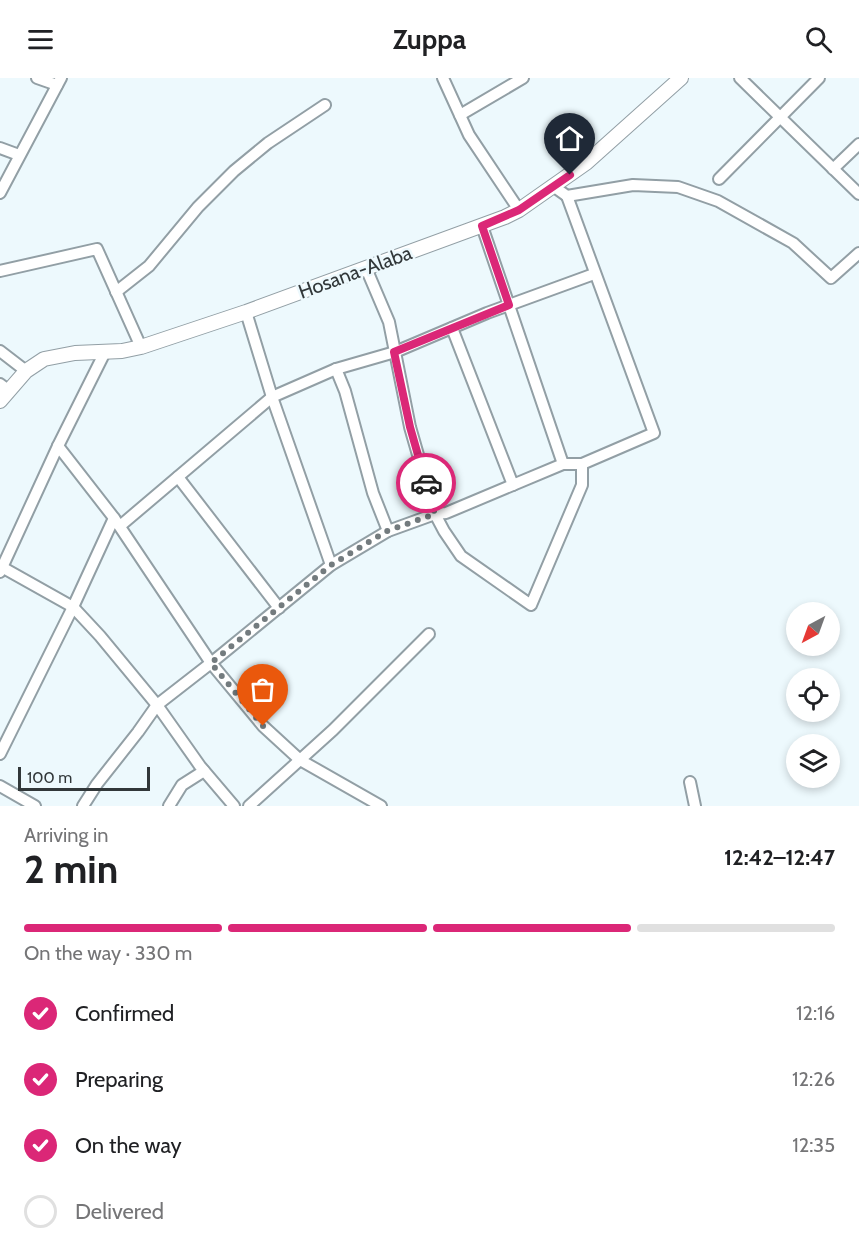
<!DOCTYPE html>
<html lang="en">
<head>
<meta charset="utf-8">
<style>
	:root { --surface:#fff; --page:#f2f2f2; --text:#202124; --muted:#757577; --line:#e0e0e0; --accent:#db2777 }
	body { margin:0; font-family:Cabin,sans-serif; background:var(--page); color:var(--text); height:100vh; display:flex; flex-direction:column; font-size:22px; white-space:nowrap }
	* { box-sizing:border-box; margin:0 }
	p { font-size:20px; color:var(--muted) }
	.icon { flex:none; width:33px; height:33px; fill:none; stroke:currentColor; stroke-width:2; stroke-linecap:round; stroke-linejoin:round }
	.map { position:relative; height:728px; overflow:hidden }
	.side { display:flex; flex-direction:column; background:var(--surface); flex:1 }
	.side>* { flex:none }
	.needle { width:39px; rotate:221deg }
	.fabs { position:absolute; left:786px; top:524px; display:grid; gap:12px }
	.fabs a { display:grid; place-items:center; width:54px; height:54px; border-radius:50%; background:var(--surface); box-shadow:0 3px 9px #0003; font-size:30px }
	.scale { position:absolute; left:18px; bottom:15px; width:132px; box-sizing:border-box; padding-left:6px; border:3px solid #313739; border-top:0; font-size:16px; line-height:21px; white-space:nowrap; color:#313739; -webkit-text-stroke:4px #edf9fd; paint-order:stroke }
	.pin { position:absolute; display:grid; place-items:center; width:51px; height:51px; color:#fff; margin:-62px -26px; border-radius:50% 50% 50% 0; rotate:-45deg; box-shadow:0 0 6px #0007 }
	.pin .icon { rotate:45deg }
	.courier { position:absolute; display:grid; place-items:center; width:60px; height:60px; margin:-30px; border:4px solid #db2777; border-radius:50%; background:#fff; color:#222; box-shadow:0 2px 8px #0007 }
	.headline em { font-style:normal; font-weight:700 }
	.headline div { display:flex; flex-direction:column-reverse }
	.headline { display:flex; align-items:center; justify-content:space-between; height:102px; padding:0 24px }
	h1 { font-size:39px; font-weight:700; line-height:45px }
	.bar { display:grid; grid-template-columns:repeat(4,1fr); gap:9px 6px; align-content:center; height:72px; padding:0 24px }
	.bar i { height:8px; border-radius:4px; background:var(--line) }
	.bar .current { background:var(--accent) }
	.bar p { grid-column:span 4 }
	ol { padding:0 24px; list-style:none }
	li { display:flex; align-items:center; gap:18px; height:66px }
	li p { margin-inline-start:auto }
	li .icon { padding:6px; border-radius:50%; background:var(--accent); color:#fff; stroke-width:4 }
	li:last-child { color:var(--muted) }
	li i { width:33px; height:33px; border:3px solid var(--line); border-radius:50% }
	header { display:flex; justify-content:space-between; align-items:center; height:78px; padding:0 24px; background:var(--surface); font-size:27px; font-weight:700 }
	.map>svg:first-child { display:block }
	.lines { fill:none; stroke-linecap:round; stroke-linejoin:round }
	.minor-casing { stroke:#929fa5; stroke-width:14 }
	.major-casing { stroke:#929fa5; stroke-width:16 }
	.minor { stroke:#fff; stroke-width:10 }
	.major { stroke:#fff; stroke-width:14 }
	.done { stroke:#737b7e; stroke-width:6; stroke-dasharray:0 10.8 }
	.route { stroke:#db2777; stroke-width:8 }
	.labels { text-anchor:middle; stroke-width:5; stroke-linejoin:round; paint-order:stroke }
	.street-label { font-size:20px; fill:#313739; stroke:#edf9fd }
</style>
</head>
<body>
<header><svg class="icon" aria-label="menu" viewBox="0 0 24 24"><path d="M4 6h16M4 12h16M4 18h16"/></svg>Zuppa<svg class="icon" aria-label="search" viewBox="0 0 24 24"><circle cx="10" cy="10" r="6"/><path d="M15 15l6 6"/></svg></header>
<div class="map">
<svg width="859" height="728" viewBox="0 0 859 728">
	<rect width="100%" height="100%" fill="#edf9fd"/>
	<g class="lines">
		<defs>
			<g id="minor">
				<path d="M37,0L57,7"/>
				<path d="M443,0L469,57L519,132"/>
				<path d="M740,0L859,116"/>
				<path d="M460,37L523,0"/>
				<path d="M0,70L19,77"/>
				<path d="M833,91L859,66"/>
				<path d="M719,101L819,0"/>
				<path d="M553,108L567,118L633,107L678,109L718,123L793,165L831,200L859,175"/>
				<path d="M0,115L61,0"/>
				<path d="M482,148L563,386"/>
				<path d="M366,190L389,244L410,349L435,436L444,453L461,478L531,527L582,407V386"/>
				<path d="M0,193L97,171L141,269"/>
				<path d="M116,214L149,188L198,129L234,93L268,65L325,27"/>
				<path d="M246,234L272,319L331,487"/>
				<path d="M452,250L513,407"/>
				<path d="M0,273L26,293"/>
				<path d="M336,291L345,313L373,415L388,453"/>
				<path d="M0,306L8,312"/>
				<path d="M58,368L114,440L211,585L263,648L300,682L381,728"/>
				<path d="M178,399L279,530"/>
				<path d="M120,448L272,319L336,291L395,274L487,235L594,196"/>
				<path d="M0,488L73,529L100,558L157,627L200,688L234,728"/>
				<path d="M0,494L58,368L105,274"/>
				<path d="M0,676L73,529L114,440"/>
				<path d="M690,704L695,728"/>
				<path d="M0,708L35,728"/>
				<path d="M83,728L97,706L138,654L157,627L211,585L331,487L388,453L435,436L446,435L563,386H582L654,355L567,118"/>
				<path d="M169,728L182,707L204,693"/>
				<path d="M249,728L333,652L429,556"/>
			</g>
			<path id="major" d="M0,323L26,293L44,281L75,275L122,273L141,269L246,234L505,139L519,132L586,85L681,0"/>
		</defs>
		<!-- minor casing -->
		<use href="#minor" class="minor-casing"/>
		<!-- major casing -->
		<use href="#major" class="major-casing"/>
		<!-- minor -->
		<use href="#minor" class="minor"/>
		<!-- major -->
		<use href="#major" class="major"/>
	</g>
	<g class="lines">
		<!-- done -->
		<path class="done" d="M263,648L211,585L331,487L387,453L435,436L426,405"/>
		<!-- route -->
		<path class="route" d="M426,405L410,349L394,274L509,227L482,148L519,132L570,97"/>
	</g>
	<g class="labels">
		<!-- street labels -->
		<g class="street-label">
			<text transform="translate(355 194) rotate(-20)" y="7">Hosana-Alaba</text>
		</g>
	</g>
</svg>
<div class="fabs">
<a><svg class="needle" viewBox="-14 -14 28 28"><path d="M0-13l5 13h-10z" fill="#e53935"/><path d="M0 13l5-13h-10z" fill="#757577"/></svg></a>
<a><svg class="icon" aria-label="locate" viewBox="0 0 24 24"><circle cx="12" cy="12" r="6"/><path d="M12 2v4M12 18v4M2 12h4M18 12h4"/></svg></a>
<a><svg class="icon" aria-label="layers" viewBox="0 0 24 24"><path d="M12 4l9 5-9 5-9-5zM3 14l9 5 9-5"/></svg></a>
</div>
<div class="scale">100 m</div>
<div class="pin" style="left:263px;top:648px;background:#ea580c"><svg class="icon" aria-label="bag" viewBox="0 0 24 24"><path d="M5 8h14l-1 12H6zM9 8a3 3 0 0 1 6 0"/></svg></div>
<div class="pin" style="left:570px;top:97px;background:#1f2937"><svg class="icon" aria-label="home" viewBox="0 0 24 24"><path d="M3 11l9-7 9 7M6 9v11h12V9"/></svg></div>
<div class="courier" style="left:426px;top:405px"><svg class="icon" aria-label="car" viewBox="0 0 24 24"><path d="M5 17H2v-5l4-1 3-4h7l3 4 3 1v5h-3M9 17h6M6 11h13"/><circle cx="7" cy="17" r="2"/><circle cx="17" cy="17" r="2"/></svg></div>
</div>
<section class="side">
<div class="headline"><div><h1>2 min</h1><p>Arriving in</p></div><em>12:42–12:47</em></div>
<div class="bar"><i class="current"></i><i class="current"></i><i class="current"></i><i></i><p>On the way · 330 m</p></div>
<ol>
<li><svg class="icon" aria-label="check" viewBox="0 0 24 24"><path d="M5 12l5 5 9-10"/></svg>Confirmed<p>12:16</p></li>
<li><svg class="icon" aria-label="check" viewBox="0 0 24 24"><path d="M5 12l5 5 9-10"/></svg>Preparing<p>12:26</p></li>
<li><svg class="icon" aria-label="check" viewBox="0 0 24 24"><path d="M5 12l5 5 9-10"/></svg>On the way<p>12:35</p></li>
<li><i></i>Delivered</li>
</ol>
</section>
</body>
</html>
